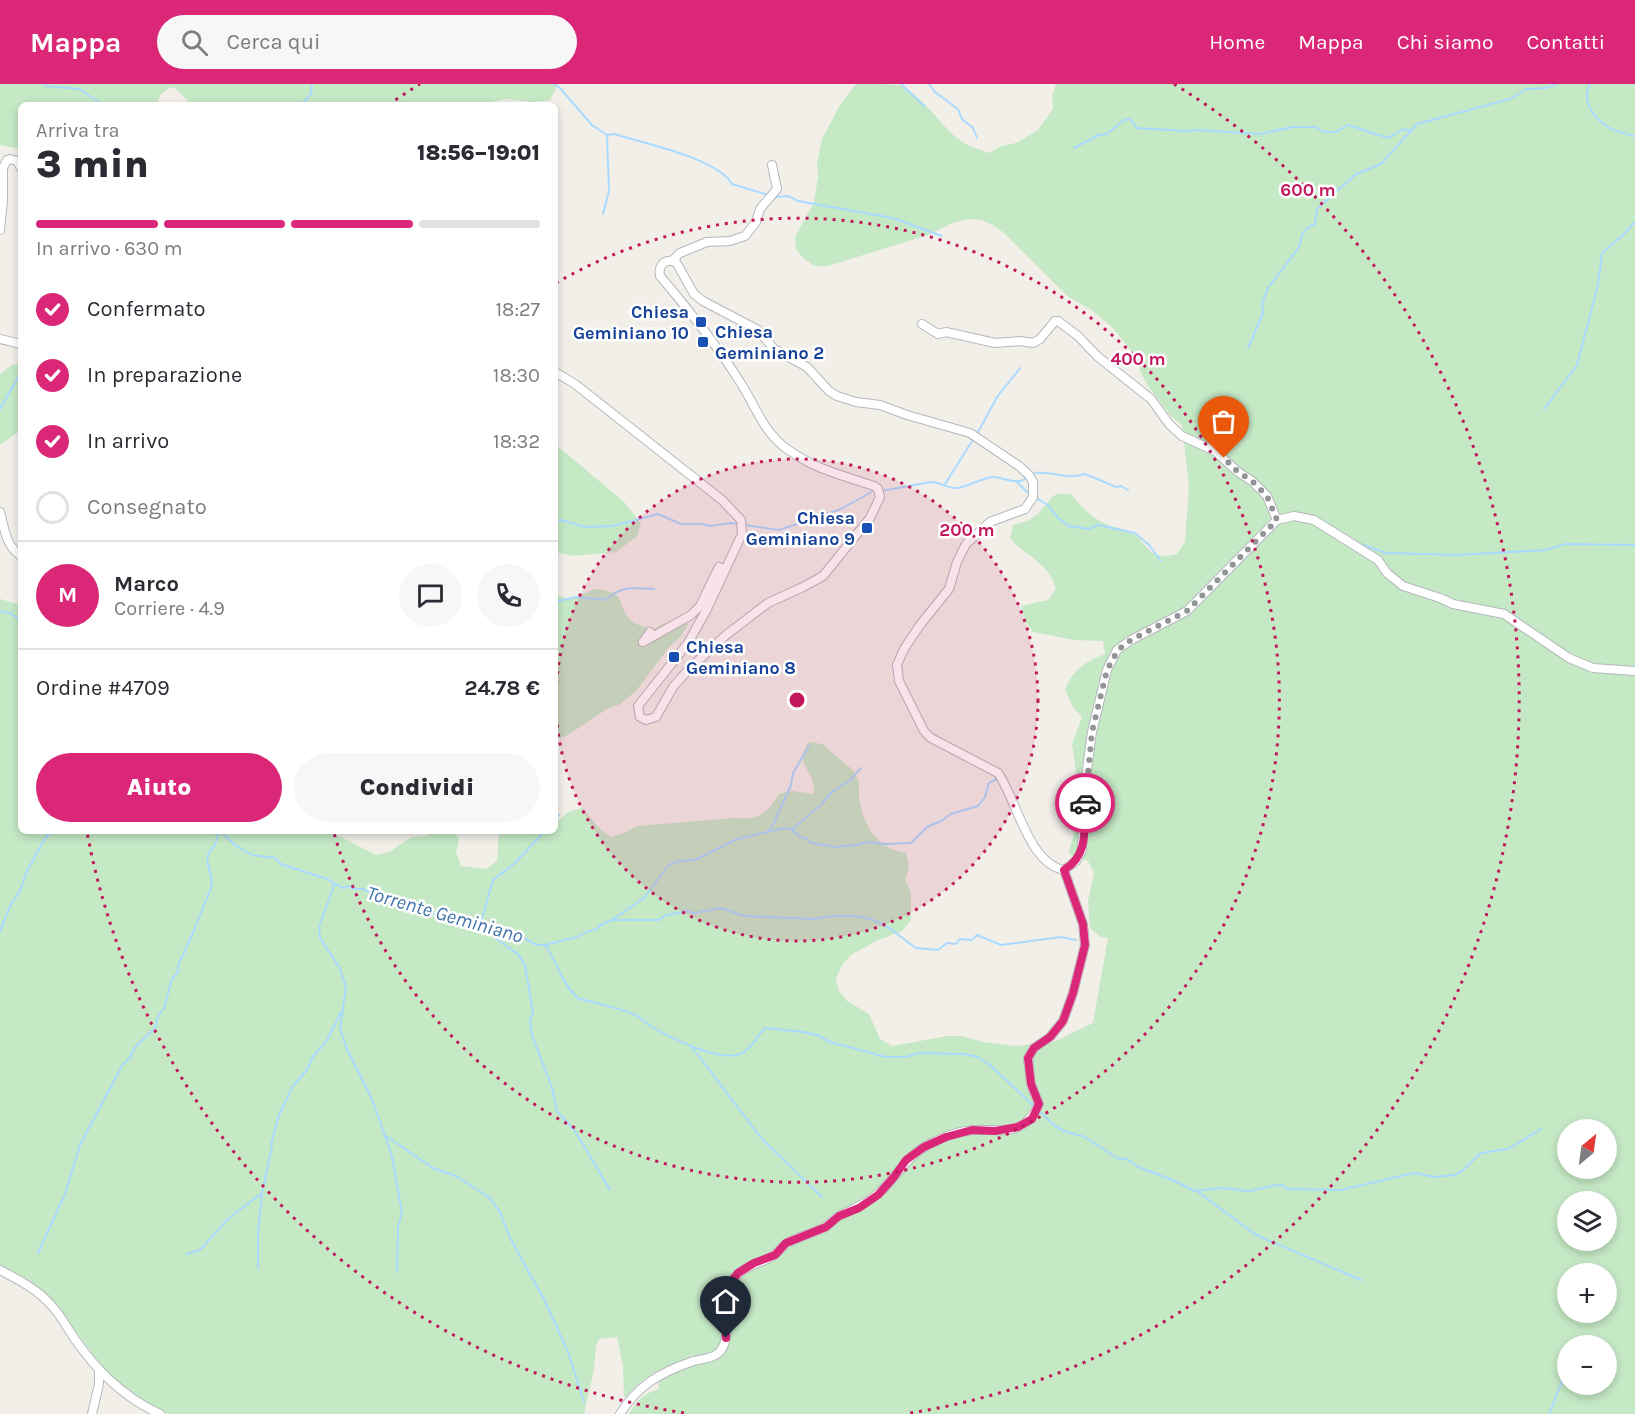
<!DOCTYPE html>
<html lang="it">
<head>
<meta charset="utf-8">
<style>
	:root { --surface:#fff; --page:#f7f7f7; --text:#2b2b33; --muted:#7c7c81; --line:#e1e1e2; --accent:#db2777 }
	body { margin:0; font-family:Karla,sans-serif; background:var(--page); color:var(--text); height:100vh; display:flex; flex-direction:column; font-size:22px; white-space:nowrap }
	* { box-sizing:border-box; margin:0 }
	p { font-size:20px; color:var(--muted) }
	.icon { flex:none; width:33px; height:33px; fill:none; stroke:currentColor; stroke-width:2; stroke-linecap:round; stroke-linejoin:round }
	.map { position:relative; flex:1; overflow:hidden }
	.side { position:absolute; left:18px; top:18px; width:540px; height:732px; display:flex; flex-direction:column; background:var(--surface); border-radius:9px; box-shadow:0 3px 9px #0003 }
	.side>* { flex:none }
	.needle { width:39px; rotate:29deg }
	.tools { position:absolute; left:1557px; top:1035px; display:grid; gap:12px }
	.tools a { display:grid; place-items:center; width:60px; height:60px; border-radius:50%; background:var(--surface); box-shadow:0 3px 9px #0003; font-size:30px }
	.pin { position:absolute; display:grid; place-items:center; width:51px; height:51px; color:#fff; margin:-62px -26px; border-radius:50% 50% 50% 0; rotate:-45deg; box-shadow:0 0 6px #0007 }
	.pin .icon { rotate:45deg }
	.courier { position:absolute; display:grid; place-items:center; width:60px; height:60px; margin:-30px; border:4px solid #db2777; border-radius:50%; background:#fff; color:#222; box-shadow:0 2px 8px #0007 }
	.summary em { font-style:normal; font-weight:800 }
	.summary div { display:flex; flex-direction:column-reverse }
	.summary { display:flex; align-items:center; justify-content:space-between; height:102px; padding:0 18px }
	h1 { font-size:39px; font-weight:800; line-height:45px }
	.bar { display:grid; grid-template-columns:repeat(4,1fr); gap:9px 6px; align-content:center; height:72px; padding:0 18px }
	.bar i { height:8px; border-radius:4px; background:var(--line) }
	.bar .current { background:var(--accent) }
	.bar p { grid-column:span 4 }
	.line { display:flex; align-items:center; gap:15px; padding:0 18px; border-top:2px solid var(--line) }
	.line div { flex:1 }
	.round { display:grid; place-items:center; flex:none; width:63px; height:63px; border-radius:32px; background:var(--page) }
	ol { padding:0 18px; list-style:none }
	li { display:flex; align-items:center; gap:18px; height:66px }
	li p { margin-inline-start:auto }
	li .icon { padding:6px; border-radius:50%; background:var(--accent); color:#fff; stroke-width:4 }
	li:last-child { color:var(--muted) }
	li i { width:33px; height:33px; border:3px solid var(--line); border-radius:50% }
	.action { display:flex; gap:12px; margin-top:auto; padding:12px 18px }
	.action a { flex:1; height:69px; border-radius:36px; background:var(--accent); color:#fff; font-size:24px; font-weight:800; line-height:69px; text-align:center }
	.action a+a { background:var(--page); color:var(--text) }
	header { display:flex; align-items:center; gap:36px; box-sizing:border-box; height:84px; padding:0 30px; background:var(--accent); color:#fff }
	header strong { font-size:28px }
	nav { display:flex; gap:33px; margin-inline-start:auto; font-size:21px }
	.search { width:420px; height:54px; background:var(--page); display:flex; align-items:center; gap:15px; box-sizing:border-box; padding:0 21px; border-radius:33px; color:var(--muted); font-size:22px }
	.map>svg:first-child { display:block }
	.green { fill:#c5e8c5; fill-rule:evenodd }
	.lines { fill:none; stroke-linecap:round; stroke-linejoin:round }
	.stream { stroke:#aadaff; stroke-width:2 }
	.minor-casing { stroke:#b5b8bc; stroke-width:10 }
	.minor { stroke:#fff; stroke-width:8 }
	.done { stroke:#929495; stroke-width:6; stroke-dasharray:0 10.8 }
	.route { stroke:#db2777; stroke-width:8 }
	.ring { fill:none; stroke:#c2185b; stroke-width:3; stroke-dasharray:3 6 }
	.transit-dot { fill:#1a4fb4; stroke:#fff; stroke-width:2 }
	.labels { text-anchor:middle; stroke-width:5; stroke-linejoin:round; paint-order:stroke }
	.transit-label { font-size:18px; font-weight:bold; fill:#164399; stroke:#fff; text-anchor:end }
	.water-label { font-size:20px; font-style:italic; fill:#4174aa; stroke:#fff }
	.centre { fill:#c2185b; stroke:#fff; stroke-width:3 }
	.ring-label { font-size:18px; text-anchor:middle; font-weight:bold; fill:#c2185b; stroke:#fff; stroke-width:5; stroke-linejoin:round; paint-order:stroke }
</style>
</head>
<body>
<header>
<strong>Mappa</strong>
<div class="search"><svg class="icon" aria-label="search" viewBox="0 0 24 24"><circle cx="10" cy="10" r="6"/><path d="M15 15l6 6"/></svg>Cerca qui</div>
<nav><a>Home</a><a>Mappa</a><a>Chi siamo</a><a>Contatti</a></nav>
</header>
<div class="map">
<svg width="1635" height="1330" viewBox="0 0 1635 1330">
	<rect width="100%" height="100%" fill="#f1efe8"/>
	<!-- green -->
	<g class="green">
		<path d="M0,0H558L550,16L533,18L507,15L473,21H192L176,5L170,3L161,10L156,21H21V65L0,61Z"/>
		<path d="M856,0C866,0 889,0 898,1C918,8 935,33 950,48C961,59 975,65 990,69L1001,62L1016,59L1038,46L1053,25L1052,12L1056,0H1635V1330H629C637,1316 643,1310 659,1305L658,1286L638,1300L629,1313H624L623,1282L617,1253L599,1255L596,1262L594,1286L584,1330H168L130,1311L103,1285L65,1232L42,1207L0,1182V515L21,521V747H316L339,752L376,771L389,768L412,753L425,752L435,747H454L459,755L456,768L461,782L486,785L497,777L499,747H555V740L568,728L582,724L600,745L611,753L624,749L637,742L734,734C759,736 766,731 779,710L792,707L814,710C814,706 814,700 812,695C804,677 798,678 808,658L822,660L854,687L859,699V713L862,729L871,748L881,759L893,766L906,769L909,783L905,796L911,808V836L902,847L876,857L851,871L842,881L836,894L839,907L847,917L869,930L880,955L892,962L947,952H961L983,958L1016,962L1054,958L1093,939L1108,854L1101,853L1090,844L1088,817L1094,789L1088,777L1072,772L1069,768L1076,742L1075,714L1076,687L1072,660L1082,633L1073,623L1065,606C1073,585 1085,578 1105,570L1103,557L1075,556L1033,548L1025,537L1021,522L1048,516L1056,505C1048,477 1027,474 1010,454L1013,441L1027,437L1038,430L1052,413L1057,410H1071C1082,424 1094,436 1111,442C1117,444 1124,445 1129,447C1150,458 1145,478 1177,470L1185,458L1189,402L1182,341L1171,332L1148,302L1141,289L1136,273L1113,244L1090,225L1067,212L1004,149L993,141L982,136L969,135L955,138L928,151L828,182H815L804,175L796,165L795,153L814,118L818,93L817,80L822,55L840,21ZM1568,1046H1606V1084H1568ZM1568,1118H1606V1156H1568ZM1568,1190H1606V1228H1568ZM1568,1262H1606V1300H1568Z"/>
		<path d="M21,280V346L0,361V290L12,281Z"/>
		<path d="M555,360L624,418L641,439L637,452L616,468L573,472L555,468Z"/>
		<path d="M595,505C631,508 614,521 632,537C637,542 648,543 655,545C668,537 673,534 688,540L680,553L670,562L636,607L620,620L607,625L568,651L555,656V510L569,516Z"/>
	</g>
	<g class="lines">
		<!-- stream -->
		<g class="stream">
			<path d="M43,0L47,2L79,5L99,18"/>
			<path d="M554,0L559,3L592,41L607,51L614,50C643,59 717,74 732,100L768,111"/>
			<path d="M901,0L924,22"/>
			<path d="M929,0L935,8L958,25L962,35L973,44L977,54"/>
			<path d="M1590,0C1581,16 1593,34 1608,43C1616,48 1626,50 1635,52"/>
			<path d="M301,21L311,10L312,0"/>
			<path d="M1074,64L1099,51L1107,50L1124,36L1130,35L1137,44L1185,47L1195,46L1260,50L1293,43H1315L1324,48H1336L1348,41L1388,54L1403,45L1412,47"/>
			<path d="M774,113L789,112L798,117L893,134L942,152"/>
			<path d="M603,130L609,107L607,51"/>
			<path d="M1248,264L1263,229L1262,220L1268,204L1299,163L1302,151L1307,144L1315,140L1317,125L1355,91L1381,80L1417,40L1510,15L1527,5L1545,4L1557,0"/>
			<path d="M0,325L21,288"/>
			<path d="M1544,325L1577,281L1598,201L1602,169L1623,151L1635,138"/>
			<path d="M1016,397L1027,408L1049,422L1058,434L1069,442L1089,445L1098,441L1135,449L1149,461L1161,477"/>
			<path d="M945,400L981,343L997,313L1020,284"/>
			<path d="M881,407L931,398C941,398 948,405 958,404C968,402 985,393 993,393C1002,393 1011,399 1020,397C1026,396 1030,389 1036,389C1053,387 1069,396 1085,390L1116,403L1121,402L1128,406"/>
			<path d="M555,437L561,436L585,443L613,442L658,430L681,440H702L710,442L731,439L779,446L841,425L875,406"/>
			<path d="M1357,459L1386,469L1457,471L1546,466L1565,460L1635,461"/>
			<path d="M555,518L576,513L605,516C624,501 631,504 654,505"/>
			<path d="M0,527L10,529L21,537"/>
			<path d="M555,735L559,731"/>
			<path d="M792,745L821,721L832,708L850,696L861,684"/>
			<path d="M220,747L235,761L252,771L275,774L281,780L327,795L343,804L348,802L353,805H362L426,828L476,836L488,843H503L537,861H545C558,879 562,901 579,915C591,917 628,927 637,932C642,935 647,940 652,943C671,954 719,978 740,970C751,966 757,952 765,944L804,948L817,951L830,958L886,973H905L919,969L964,970L977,973L990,981L1055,1042L1066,1048L1083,1052L1117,1074L1127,1075L1138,1083L1170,1095L1195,1107L1222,1104L1249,1107L1277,1101L1284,1102L1287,1105L1341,1106L1414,1089L1434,1093L1455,1091L1462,1087L1481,1069L1508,1065L1541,1045"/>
			<path d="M768,748L774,739L791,701L793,689L809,662"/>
			<path d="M334,801L319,843L320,854L339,883L346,902L340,945L347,965L372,1015L392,1072L402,1129L398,1143L397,1188"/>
			<path d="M614,836H660L664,832L686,827L695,829L721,824L744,832L814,835C835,831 860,829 880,839C893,845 904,856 916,864L938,866L947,859L956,860L960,855L972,856L977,851L1001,861L1061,853L1076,856"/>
			<path d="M481,838L493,796L514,780L545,747"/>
			<path d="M487,842L497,855L519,871L525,881L533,929L530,936L532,951L552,1004L557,1027L575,1047L610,1106"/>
			<path d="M0,847L11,820L20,807L26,789L45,754L53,747"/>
			<path d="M545,861L577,853L586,848L597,845L600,841L612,836L644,814L669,781L676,778L697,775L737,755L785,744L791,745L800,753L807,755L811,759L836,763L856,761L868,758L885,760L911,759L927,743L941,737L951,730L978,722L985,713L989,699L997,695"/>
			<path d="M691,962L762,1055L822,1113"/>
			<path d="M386,1052L433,1084L456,1092L490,1114L500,1128L510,1154L546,1219L568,1268L584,1318"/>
			<path d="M1198,1108L1256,1151L1361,1196"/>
			<path d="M38,1169L65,1110L80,1061L123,980L130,974L135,963L155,944L158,932L164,924L172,895L178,888V882L195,844L211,804L212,796L207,777L209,768L215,761L219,747"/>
			<path d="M187,1170L200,1166L228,1135L262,1109L272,1063L271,1060L279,1031L293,1002L307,986L312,974L327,956L341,928"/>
			<path d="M258,1184V1149L262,1109"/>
			<path d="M1549,1330L1564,1292L1567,1278"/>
		</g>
		<defs>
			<g id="minor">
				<path d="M0,146L3,116V84L7,76L10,75L17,77L21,84"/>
				<path d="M672,177L680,169L707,158L730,157L745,152L756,138L760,125L777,105L772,81"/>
				<path d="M922,240L938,250L946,248L995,259L1020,257L1033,259L1040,255L1055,237H1058L1078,252L1097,272L1151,315L1169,340L1182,352L1215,367L1238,388L1252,397L1267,412L1277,436"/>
				<path d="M0,255L21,260"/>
				<path d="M555,288L575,300L722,416L741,436L742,450L707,525L688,559L638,622L640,633L646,636L656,633L673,603L689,585L726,551L768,519L803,503L823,492L870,434L880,413L878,405L874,402C839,390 813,385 783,362C762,345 754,319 740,298C717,261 688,225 660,192C658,181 665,174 676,178L694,210L703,217L758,246L774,265L807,283L829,307L837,312L856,318L880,321L907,331L970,349L1019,382L1029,391L1033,398V413L1025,425L990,438L966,460L957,478L949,505L920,541L904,565L897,581L899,597L924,647L931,654L998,689C1017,716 1028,779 1064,786"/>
				<path d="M0,428C5,445 5,461 21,472"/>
				<path d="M643,558L691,531L700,522L719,483L725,486"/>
				<path d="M643,558L650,548"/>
				<path d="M1064,786L1076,777L1082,766L1085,700L1092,648L1107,586L1117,566L1131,556L1187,527L1277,436L1294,432L1314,436L1378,476L1387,489L1403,502L1440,514L1453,520L1504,530L1569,574L1593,584L1635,587"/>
				<path d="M0,1186C17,1195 37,1205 50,1220C60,1230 66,1242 74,1254C97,1287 123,1313 160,1330"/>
				<path d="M92,1330L99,1300V1288"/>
				<path d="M620,1330C637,1302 661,1288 691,1278C699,1275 711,1275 717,1270C737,1256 716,1210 738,1190C748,1180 763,1179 774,1171C779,1168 782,1162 787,1159C799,1152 813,1150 825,1143C830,1140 834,1135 839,1132C852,1125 864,1121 875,1112C895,1097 904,1074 926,1062C940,1054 958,1047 974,1046C1003,1045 1024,1053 1039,1020L1031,1001L1028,974L1034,964L1050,953L1063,937L1073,909L1085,861L1083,840L1064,786"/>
			</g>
		</defs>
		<!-- minor casing -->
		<use href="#minor" class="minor-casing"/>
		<!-- minor -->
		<use href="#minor" class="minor"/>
	</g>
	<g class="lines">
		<!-- done -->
		<path class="done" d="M1085,719L1092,648L1107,586L1118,566L1131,556L1187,527L1277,436L1267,412L1252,397L1238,388L1224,374"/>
		<!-- route -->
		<path class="route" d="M726,1254V1226L729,1201L738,1189L754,1179L775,1171L786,1159L826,1143L839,1132L859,1124L878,1111L894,1093L906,1076L924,1063L946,1053L972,1046L995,1047L1018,1043L1032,1035L1039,1020L1031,1000L1028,974L1034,964L1050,953L1063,937L1073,909L1085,861L1083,840L1064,786C1089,771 1084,745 1085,719"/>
	</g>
	<!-- distance rings -->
	<circle cx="797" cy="616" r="241" fill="#c2185b" fill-opacity=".12"/>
	<g class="ring">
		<circle cx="797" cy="616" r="241"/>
		<path d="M556 199A482 482 0 1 1 334 749"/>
		<path d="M684 1329A722 722 0 0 1 87 748M388 21A722 722 0 0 1 420 0M1174 0A722 722 0 0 1 910 1329"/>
	</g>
	<!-- markers -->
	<g class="transit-dot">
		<rect x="695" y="232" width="12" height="12" rx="3"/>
		<rect x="697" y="252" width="12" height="12" rx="3"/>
		<rect x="861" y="438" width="12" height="12" rx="3"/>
		<rect x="668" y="567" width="12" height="12" rx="3"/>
	</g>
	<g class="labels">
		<!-- transit labels -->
		<g class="transit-label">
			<text x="689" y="234">Chiesa<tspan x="689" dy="21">Geminiano 10</tspan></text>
			<text x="715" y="254" text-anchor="start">Chiesa<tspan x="715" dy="21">Geminiano 2</tspan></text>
			<text x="855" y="440">Chiesa<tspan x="855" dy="21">Geminiano 9</tspan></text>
			<text x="686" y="569" text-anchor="start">Chiesa<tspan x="686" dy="21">Geminiano 8</tspan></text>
		</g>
		<!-- water labels -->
		<g class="water-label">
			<text transform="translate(445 830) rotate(16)" y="7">Torrente Geminiano</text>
		</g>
	</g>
	<circle cx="797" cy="616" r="9" class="centre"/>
	<g class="ring-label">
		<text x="1308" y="112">600 m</text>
		<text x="1138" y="281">400 m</text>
		<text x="967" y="452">200 m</text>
	</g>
</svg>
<div class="tools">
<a><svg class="needle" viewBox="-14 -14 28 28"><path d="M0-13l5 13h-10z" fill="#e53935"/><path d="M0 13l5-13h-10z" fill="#7c7c81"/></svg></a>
<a><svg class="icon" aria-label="layers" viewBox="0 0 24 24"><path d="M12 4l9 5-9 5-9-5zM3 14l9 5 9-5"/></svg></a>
<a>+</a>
<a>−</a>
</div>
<div class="pin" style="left:1224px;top:374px;background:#ea580c"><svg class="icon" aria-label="bag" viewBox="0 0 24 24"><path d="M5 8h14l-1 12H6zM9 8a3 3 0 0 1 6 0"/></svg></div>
<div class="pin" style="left:726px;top:1254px;background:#1f2937"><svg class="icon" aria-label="home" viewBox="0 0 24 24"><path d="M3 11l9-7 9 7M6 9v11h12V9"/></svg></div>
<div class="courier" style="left:1085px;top:719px"><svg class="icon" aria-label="car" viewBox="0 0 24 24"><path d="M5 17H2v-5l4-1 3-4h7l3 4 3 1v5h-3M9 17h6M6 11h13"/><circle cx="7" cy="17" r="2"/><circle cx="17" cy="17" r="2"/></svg></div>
<section class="side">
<div class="summary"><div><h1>3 min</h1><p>Arriva tra</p></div><em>18:56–19:01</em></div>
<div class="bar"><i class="current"></i><i class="current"></i><i class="current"></i><i></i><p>In arrivo · 630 m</p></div>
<ol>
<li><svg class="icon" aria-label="check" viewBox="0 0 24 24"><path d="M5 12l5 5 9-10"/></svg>Confermato<p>18:27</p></li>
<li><svg class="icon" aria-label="check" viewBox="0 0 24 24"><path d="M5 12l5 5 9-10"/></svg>In preparazione<p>18:30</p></li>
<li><svg class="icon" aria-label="check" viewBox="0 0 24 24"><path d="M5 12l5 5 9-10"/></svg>In arrivo<p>18:32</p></li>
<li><i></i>Consegnato</li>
</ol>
<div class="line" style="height:108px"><b class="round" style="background:var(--accent);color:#fff">M</b><div><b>Marco</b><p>Corriere · 4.9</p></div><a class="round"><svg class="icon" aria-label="chat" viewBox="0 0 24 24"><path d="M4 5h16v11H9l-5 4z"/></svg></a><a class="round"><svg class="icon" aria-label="phone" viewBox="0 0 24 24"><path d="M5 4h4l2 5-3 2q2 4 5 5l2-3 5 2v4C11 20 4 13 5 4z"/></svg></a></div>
<div class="line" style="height:78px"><div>Ordine #4709</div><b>24.78 €</b></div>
<div class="action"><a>Aiuto</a><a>Condividi</a></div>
</section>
</div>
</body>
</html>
